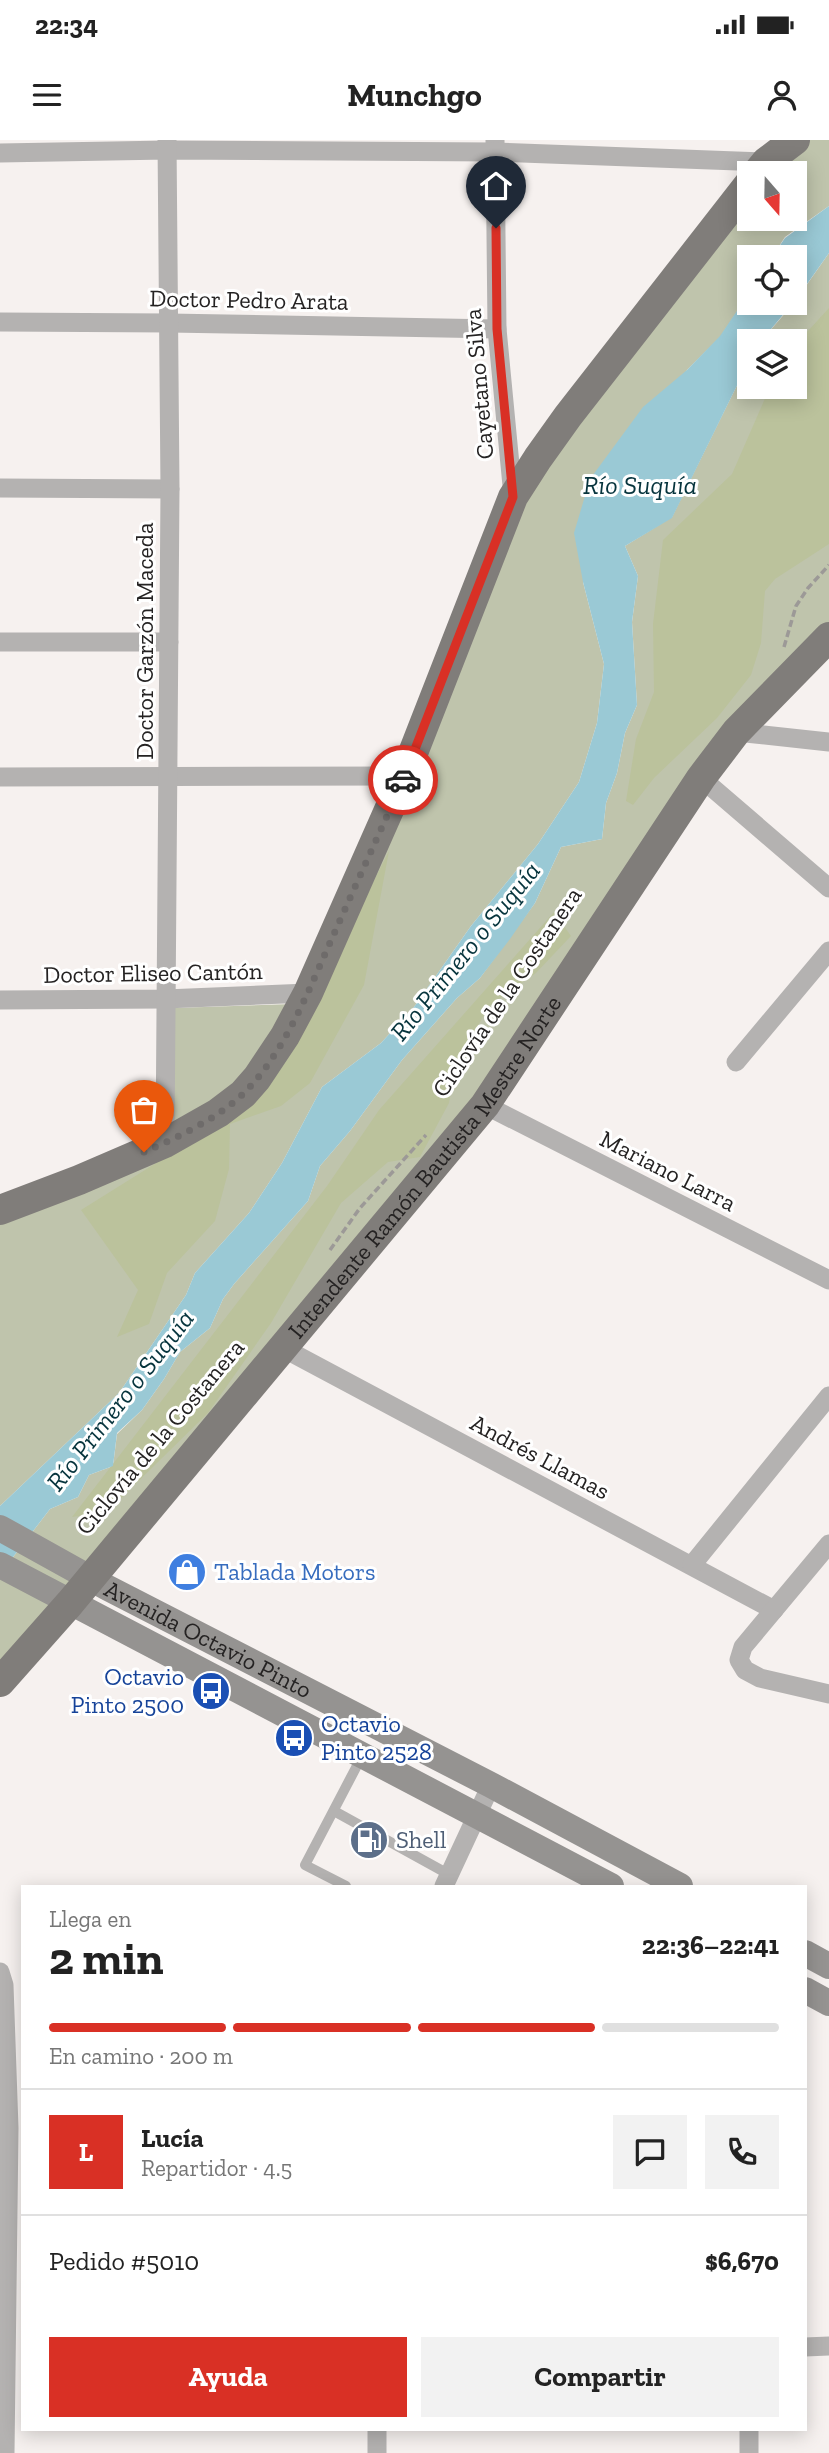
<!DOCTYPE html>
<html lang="es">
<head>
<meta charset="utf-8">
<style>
	:root { --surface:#fff; --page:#f2f2f2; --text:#222; --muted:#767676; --line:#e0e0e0; --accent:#d93025 }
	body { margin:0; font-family:"Zilla Slab",serif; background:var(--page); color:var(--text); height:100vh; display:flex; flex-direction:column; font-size:26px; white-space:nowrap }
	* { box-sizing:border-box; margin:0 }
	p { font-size:23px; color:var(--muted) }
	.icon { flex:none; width:38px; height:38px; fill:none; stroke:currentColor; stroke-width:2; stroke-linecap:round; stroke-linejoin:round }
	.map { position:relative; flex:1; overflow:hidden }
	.panel { position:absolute; left:21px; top:1745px; width:786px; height:546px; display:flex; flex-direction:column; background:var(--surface); border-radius:0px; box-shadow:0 4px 18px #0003 }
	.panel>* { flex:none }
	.needle { width:46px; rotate:160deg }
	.fabs { position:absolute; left:737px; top:21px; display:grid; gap:14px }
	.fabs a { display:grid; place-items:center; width:70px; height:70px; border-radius:0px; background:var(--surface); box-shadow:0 4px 18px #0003; font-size:35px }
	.pin { position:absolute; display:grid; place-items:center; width:60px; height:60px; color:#fff; margin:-72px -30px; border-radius:50% 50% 50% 0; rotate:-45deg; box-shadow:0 0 7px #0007 }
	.pin .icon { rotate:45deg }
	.courier { position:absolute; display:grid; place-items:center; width:70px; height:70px; margin:-35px; border:5px solid #d93025; border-radius:50%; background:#fff; color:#222; box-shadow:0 2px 9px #0007 }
	.overview em { font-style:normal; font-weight:800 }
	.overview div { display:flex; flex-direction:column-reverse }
	.overview { display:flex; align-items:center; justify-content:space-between; height:119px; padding:0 28px }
	h1 { font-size:46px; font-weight:800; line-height:52px }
	.bar { display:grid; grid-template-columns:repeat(4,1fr); gap:10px 7px; align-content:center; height:84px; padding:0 28px }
	.bar i { height:9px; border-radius:5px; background:var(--line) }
	.bar .active { background:var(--accent) }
	.bar p { grid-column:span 4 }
	.line { display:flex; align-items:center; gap:18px; padding:0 28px; border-top:2px solid var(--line) }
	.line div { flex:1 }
	.round { display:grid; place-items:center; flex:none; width:74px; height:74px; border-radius:0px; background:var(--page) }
	.button { display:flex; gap:14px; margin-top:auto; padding:14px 28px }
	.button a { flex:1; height:80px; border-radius:0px; background:var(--accent); color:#fff; font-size:28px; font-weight:800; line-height:80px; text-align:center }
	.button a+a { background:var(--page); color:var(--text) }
	.status { display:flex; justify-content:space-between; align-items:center; height:49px; padding:0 35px; background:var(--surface); direction:ltr }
	.status svg { height:19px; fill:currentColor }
	header { display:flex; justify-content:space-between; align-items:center; height:91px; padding:0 28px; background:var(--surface); font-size:32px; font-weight:800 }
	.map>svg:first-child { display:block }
	.green { fill:#bfc4ac }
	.forest { fill:#bbc29c }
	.water { fill:#9ac9d5 }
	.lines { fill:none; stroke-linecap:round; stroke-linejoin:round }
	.path { stroke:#9c9997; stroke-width:3.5; stroke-dasharray:7 3.5; stroke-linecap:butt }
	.lane { stroke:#b4b2b1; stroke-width:10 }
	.street { stroke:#b4b2b1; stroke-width:19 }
	.secondary { stroke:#959391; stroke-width:26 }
	.primary { stroke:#807d7a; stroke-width:30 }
	.done { stroke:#6e6b6a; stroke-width:7; stroke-dasharray:0 12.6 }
	.route { stroke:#d93025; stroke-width:9 }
	.labels { text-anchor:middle; stroke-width:6; stroke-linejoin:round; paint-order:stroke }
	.street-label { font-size:24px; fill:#252323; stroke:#fff }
	.shop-label { font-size:24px; fill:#366cbe; stroke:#fff; text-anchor:start }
	.transit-label { font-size:24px; fill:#164399; stroke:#fff; text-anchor:end }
	.service-label { font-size:24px; fill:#4e5e75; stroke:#fff; text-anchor:start }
	.water-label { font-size:26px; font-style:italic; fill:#06343d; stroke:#fff }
</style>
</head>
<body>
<div class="status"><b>22:34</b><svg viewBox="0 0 49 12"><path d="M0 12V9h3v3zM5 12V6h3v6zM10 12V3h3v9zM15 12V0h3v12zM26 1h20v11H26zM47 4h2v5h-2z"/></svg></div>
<header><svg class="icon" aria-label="menu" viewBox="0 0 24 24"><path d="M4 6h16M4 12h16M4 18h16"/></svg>Munchgo<svg class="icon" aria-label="person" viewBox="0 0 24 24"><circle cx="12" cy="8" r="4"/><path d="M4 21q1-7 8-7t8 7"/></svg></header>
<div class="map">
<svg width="829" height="2313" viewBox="0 0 829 2313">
	<rect width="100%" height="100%" fill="#f6f1ef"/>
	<!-- green -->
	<g class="green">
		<path d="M795,0H829V66L785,97L772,117H749V153L721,196L687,230L583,442L604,524L597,583L579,642L538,704L471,786L414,867L381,903L322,947L282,1023L249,1073L195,1133L186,1155L119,1253L0,1366V1070L79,1040L257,938L513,357L749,44V79H794V33H757Z"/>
		<path d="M829,113V497L760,566L485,965L0,1542V1434L50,1369L78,1357L89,1335L113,1326L117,1294L142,1270L164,1239L180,1212L210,1188L223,1159L234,1144L308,1061L320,1026L350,991L402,920L457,858L480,838L535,763L561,707L602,699L606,663L617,633L625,593L637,565L632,482L638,436L625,406L672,377L749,221V247H794V201H761L794,163Z"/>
		<path d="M294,864L250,934L173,990L175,868Z"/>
	</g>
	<!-- forest -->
	<g class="forest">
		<path d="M829,168V404L775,439L765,451L761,503L751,535L717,578L654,638L633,665L626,661L636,599L654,552L653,484L663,400L732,334L770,247H794L795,205Z"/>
		<path d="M389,711L364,845L310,943L281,966L230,984L229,1029L215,1081L167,1133L149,1184L117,1197L138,1150L81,1070L225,980L274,936Z"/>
		<path d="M554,772L571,796L536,833L489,866L455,927L449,963L420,1017L388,1022L341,1063L271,1183L208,1273L107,1372L72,1377L327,1046L379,970Z"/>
	</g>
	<!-- water -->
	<g class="water">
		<path d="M829,66V113L795,161L794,117H772L785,98Z"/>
		<path d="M749,153V163H793L761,201H749V221L672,378L625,406L638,436L632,482L637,565L625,593L617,633L606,663L602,699L561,707L535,763L510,799L480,838L457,858L402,920L350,991L320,1026L308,1061L234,1144L223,1159L210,1188L180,1212L164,1239L142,1270L117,1293L113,1326L89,1335L78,1357L50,1369L0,1434V1366L119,1253L186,1155L195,1133L249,1073L282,1023L322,947L381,903L414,867L471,786L538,704L579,642L597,583L604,524L583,442L574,393L590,339L643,267L687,230L720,196Z"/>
	</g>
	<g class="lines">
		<!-- path -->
		<g class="path">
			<path d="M784,507L796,466L808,448L829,425"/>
			<path d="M330,1110L360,1068L426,995"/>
		</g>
		<!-- lane -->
		<g class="lane">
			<path d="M334,1671L450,1735"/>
			<path d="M346,1746L305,1725L361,1618"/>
		</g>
		<!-- street -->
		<g class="street">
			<path d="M495,0L497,189L513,356"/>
			<path d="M0,13L167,10L495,12L766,22"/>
			<path d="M0,182L169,183L497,189"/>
			<path d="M0,348L170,349"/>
			<path d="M0,502H169"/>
			<path d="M736,592L829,602"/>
			<path d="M0,637L404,636"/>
			<path d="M701,638L829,748"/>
			<path d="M0,860L165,859L308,853"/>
			<path d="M736,922L829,811"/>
			<path d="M485,965L829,1140"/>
			<path d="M165,1003L170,349L167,0"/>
			<path d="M283,1208L774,1470"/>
			<path d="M829,1404L743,1507L739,1520L745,1530L760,1538L829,1554"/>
			<path d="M692,1425L829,1256"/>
			<path d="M444,1746L491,1645"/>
			<path d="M0,1832L4,1845L9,1988L5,2313"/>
			<path d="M805,2207L829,2206"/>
			<path d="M377,2313V2289"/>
			<path d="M749,2313V2289"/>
		</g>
		<!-- secondary -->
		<g class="secondary">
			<path id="s1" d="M0,1388L106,1447L491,1645L680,1746"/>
			<path d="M0,1425L611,1746"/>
			<path d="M805,1813L829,1826"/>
			<path d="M805,1850L829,1863"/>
		</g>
		<!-- primary -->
		<g class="primary">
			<path d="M757,33L766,22L795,0"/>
			<path d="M0,1070L79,1040L165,1003L218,973L243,954L257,938L285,896L308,853L404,636L513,357L538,318L568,276L749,44"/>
			<path id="s2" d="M0,1542L70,1463L485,965L701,638L736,592L829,497"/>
		</g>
	</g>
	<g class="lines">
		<!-- done -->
		<path class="done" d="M144,1012C178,997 217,979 244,953C286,911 309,849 333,796C356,744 380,692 403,640"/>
		<!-- route -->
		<path class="route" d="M403,640L513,357L497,189L496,88"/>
	</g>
	<!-- icons -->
	<defs>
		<symbol id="shop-disc" viewBox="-11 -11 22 22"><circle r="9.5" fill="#3f7fe0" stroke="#fff"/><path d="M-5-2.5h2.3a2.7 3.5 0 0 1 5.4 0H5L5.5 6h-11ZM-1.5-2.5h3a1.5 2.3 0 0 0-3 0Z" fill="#fff"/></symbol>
		<symbol id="bus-disc" viewBox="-11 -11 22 22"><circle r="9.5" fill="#1a4fb4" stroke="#fff"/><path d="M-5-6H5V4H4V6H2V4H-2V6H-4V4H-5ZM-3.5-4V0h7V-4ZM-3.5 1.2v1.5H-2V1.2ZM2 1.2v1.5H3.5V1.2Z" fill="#fff"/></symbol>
		<symbol id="fuel-disc" viewBox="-11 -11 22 22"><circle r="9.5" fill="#5c6f8a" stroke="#fff"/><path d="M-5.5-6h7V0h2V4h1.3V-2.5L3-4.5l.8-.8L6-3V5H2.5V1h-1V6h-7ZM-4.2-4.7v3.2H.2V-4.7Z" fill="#fff"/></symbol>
	</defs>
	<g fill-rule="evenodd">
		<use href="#shop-disc" x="165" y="1410" width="44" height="44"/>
		<use href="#bus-disc" x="189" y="1529" width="44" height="44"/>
		<use href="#bus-disc" x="272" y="1576" width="44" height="44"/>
		<use href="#fuel-disc" x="347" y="1678" width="44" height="44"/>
	</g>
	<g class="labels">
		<!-- street labels -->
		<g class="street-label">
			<text transform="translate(249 160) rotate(1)" y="8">Doctor Pedro Arata</text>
			<text transform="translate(479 244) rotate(-95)" y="8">Cayetano Silva</text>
			<text transform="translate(145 501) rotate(-90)" y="8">Doctor Garzón Maceda</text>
			<text transform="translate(153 833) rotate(-1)" y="8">Doctor Eliseo Cantón</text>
			<text transform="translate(507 852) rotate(-56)" y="8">Ciclovía de la Costanera</text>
			<text dy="8" stroke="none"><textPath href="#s2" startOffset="668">Intendente Ramón Bautista Mestre Norte</textPath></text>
			<text transform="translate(668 1031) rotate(27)" y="8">Mariano Larra</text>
			<text transform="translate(160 1297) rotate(-50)" y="8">Ciclovía de la Costanera</text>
			<text transform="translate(540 1317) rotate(28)" y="8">Andrés Llamas</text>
			<text dy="8" stroke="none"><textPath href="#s1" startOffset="236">Avenida Octavio Pinto</textPath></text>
		</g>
		<!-- shop labels -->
		<g class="shop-label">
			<text x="214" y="1440">Tablada Motors</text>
		</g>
		<!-- transit labels -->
		<g class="transit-label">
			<text x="184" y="1545">Octavio<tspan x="184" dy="28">Pinto 2500</tspan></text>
			<text x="321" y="1592" text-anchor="start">Octavio<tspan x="321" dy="28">Pinto 2528</tspan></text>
		</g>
		<!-- service labels -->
		<g class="service-label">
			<text x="396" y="1708">Shell</text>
		</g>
		<!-- water labels -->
		<g class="water-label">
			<text x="640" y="354">Río Suquía</text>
			<text transform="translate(465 811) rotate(-51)" y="9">Río Primero o Suquía</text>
			<text transform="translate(120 1260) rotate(-52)" y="9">Río Primero o Suquía</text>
		</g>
	</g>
</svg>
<div class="fabs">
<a><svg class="needle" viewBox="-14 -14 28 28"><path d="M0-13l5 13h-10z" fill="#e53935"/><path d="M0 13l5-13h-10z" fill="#767676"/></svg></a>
<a><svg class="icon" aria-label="locate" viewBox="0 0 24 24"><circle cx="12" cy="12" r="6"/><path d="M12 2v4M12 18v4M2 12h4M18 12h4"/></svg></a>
<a><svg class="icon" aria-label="layers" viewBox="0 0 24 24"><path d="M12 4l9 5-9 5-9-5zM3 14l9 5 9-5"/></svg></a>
</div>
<div class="pin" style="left:144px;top:1012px;background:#ea580c"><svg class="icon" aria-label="bag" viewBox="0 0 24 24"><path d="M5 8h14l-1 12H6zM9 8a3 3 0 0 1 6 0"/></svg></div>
<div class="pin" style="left:496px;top:88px;background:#1f2937"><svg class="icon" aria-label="home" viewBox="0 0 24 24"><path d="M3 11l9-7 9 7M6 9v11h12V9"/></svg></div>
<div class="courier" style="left:403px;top:640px"><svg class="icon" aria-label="car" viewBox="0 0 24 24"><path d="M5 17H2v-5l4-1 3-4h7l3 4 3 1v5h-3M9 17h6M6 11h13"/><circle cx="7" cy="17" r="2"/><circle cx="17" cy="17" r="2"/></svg></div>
<section class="panel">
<div class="overview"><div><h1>2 min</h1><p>Llega en</p></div><em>22:36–22:41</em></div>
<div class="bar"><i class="active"></i><i class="active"></i><i class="active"></i><i></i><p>En camino · 200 m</p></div>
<div class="line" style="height:126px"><b class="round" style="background:var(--accent);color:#fff">L</b><div><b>Lucía</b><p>Repartidor · 4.5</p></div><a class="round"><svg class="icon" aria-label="chat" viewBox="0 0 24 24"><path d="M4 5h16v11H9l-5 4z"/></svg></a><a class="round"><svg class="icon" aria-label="phone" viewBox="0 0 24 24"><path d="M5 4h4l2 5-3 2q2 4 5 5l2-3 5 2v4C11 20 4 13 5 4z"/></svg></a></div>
<div class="line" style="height:91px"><div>Pedido #5010</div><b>$6,670</b></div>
<div class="button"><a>Ayuda</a><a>Compartir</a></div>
</section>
</div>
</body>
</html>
